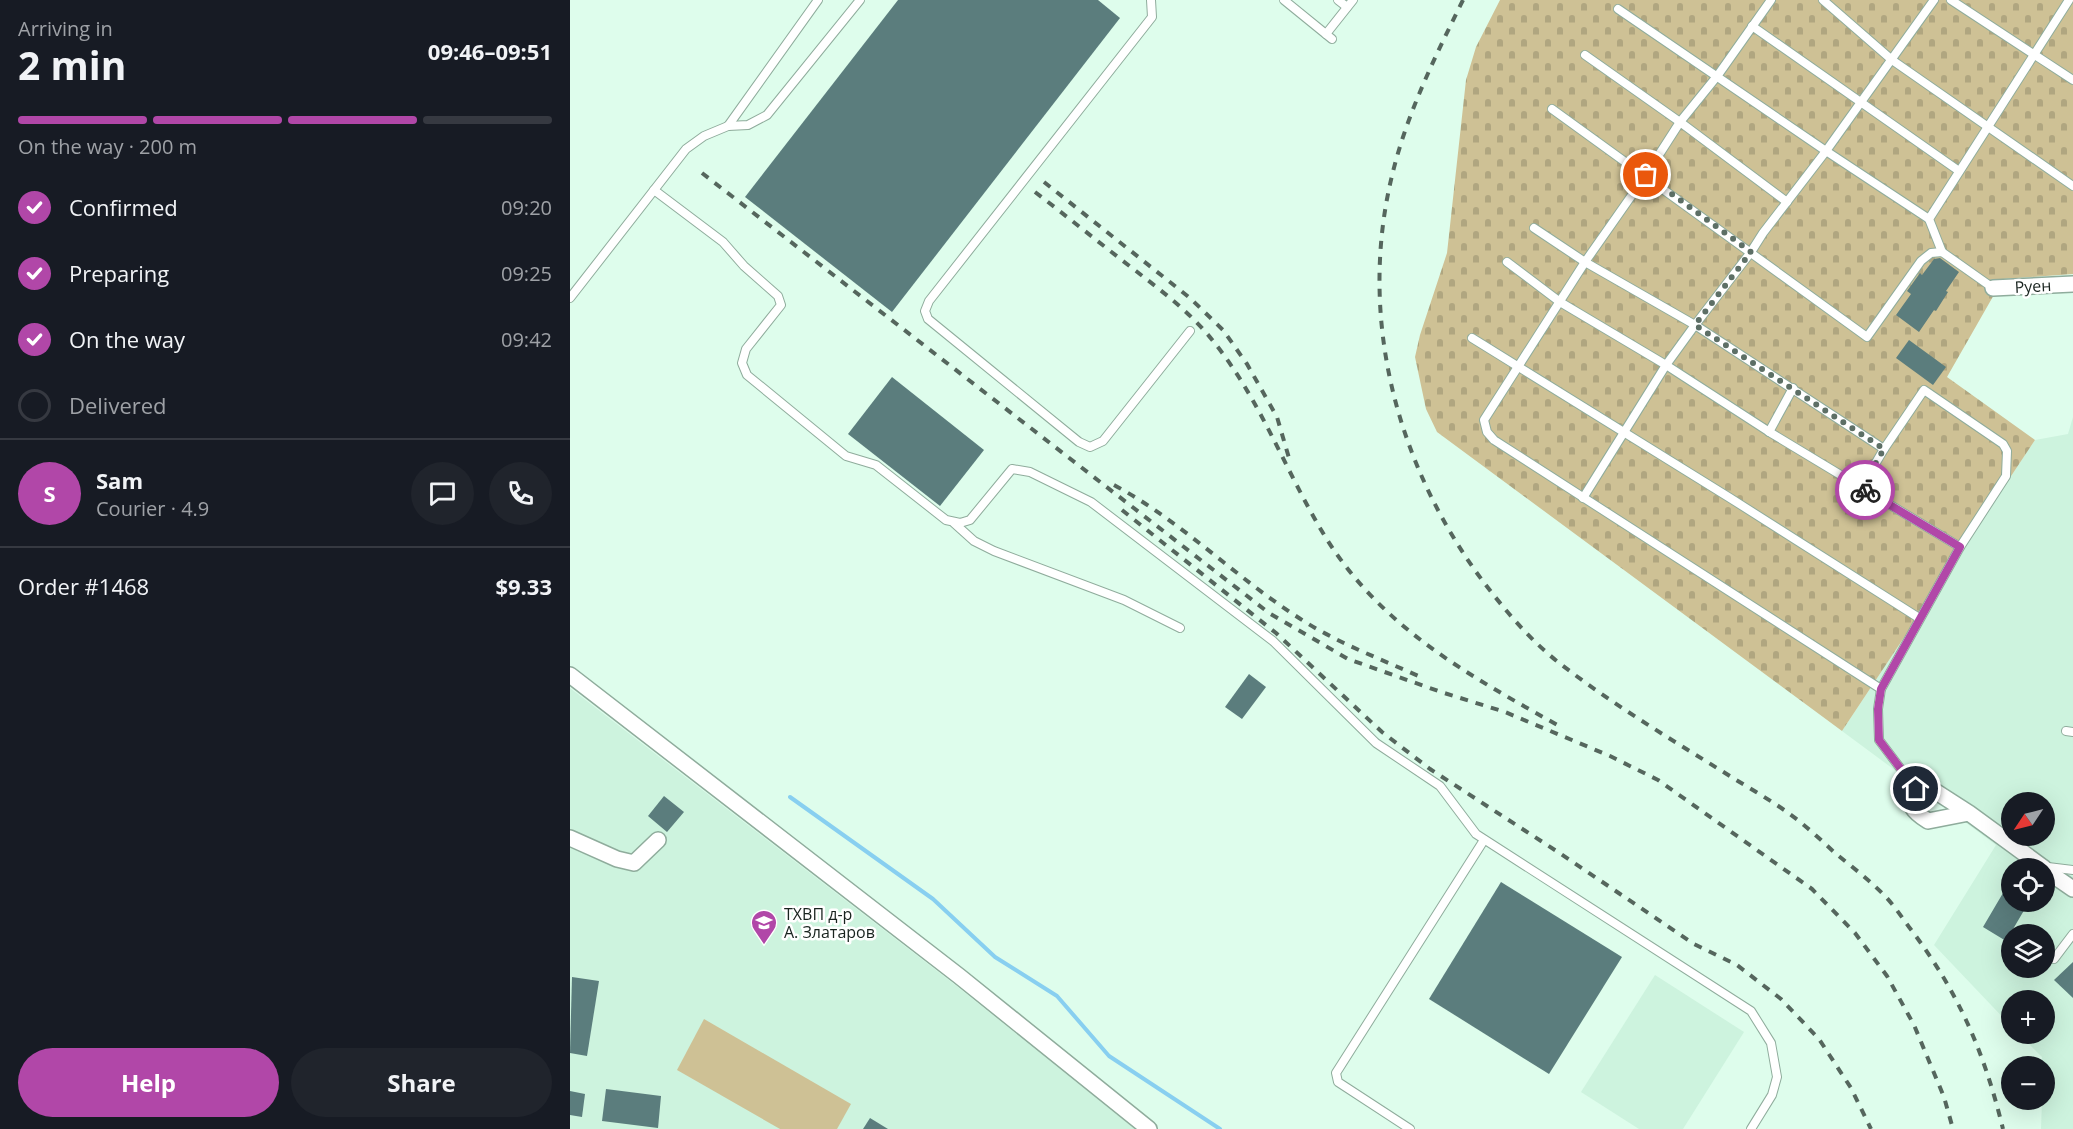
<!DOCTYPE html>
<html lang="en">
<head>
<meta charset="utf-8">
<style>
	:root { --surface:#171b24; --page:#20242c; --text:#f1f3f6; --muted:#9ea1a6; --line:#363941; --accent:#b147a8 }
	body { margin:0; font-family:"Open Sans",sans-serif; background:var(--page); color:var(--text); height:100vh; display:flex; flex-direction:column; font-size:22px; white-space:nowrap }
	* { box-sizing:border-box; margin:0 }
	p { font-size:20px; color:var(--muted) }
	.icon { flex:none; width:33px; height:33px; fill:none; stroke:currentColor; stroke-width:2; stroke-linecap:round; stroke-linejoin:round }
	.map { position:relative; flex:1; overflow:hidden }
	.drawer { display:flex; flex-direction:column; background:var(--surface); width:570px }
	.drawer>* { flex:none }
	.needle { width:39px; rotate:235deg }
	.fabs { position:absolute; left:1431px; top:792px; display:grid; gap:12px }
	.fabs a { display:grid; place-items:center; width:54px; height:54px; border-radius:50%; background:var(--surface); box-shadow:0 6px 24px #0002; font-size:30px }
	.pin { position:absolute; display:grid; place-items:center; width:51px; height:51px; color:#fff; margin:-26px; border:3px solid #fff; border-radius:50%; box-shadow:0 2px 6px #0007 }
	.courier { position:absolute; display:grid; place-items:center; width:60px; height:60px; margin:-30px; border:4px solid #b147a8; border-radius:50%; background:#fff; color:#222; box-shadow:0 2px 8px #0007 }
	.overview em { font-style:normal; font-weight:700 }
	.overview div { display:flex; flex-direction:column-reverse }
	.overview { display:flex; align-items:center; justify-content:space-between; height:102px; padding:0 18px }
	h1 { font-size:39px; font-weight:700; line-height:45px }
	.bar { display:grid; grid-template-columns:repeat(4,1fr); gap:9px 6px; align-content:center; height:72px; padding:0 18px }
	.bar i { height:8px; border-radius:4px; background:var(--line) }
	.bar .on { background:var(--accent) }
	.bar p { grid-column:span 4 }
	.line { display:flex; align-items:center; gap:15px; padding:0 18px; border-top:2px solid var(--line) }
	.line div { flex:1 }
	.round { display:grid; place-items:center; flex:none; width:63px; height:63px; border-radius:32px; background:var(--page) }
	ol { padding:0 18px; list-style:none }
	li { display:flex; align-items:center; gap:18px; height:66px }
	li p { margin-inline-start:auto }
	li .icon { padding:6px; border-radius:50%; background:var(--accent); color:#fff; stroke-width:4 }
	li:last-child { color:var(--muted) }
	li i { width:33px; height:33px; border:3px solid var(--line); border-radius:50% }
	.action { display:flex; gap:12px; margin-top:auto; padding:12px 18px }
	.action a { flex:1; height:69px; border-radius:36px; background:var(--accent); color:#fff; font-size:24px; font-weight:700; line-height:69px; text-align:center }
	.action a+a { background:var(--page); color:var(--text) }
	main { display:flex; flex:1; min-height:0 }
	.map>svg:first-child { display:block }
	.built { fill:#cdf3de; fill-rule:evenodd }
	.cemetery { fill:url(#cemetery-stones) }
	.green { fill:#cec195 }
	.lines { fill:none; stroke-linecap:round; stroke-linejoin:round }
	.stream { stroke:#88cff0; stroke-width:4 }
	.building { fill:#5b7d7d }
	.lane-casing { stroke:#8fac9c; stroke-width:10 }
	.street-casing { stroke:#8fac9c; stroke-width:18 }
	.lane { stroke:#fff; stroke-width:8 }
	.street { stroke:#fff; stroke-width:15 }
	.rail { stroke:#55665d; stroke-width:4; stroke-dasharray:8 8; stroke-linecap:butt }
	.done { stroke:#5d6f66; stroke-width:6; stroke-dasharray:0 10.8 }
	.route { stroke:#b147a8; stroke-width:8 }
	.labels { text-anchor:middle; stroke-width:5; stroke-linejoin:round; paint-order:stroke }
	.street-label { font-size:16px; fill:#18231e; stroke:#fff }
	.poi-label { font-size:16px; fill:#18231e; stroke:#fff; text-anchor:start }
</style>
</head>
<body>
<main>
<section class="drawer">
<div class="overview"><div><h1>2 min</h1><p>Arriving in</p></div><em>09:46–09:51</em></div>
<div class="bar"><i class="on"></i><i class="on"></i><i class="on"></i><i></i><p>On the way · 200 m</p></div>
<ol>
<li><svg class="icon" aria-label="check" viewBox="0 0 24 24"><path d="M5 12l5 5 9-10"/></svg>Confirmed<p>09:20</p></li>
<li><svg class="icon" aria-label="check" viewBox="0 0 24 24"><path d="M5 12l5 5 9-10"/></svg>Preparing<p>09:25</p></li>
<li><svg class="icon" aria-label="check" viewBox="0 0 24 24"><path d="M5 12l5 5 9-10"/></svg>On the way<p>09:42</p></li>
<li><i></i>Delivered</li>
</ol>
<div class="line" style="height:108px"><b class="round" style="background:var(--accent);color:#fff">S</b><div><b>Sam</b><p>Courier · 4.9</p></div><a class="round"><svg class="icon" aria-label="chat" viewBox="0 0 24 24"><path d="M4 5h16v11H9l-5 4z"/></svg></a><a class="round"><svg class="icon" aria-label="phone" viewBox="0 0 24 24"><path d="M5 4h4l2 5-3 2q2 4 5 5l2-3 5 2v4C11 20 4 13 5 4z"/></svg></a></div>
<div class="line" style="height:78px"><div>Order #1468</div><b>$9.33</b></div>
<div class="action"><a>Help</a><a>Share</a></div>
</section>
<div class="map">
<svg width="1503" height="1129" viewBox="0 0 1503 1129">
	<defs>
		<pattern id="cemetery-stones" width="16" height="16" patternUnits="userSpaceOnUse" patternTransform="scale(1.5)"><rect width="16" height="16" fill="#cec195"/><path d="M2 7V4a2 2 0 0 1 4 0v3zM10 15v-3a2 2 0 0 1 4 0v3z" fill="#b0a680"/></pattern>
	</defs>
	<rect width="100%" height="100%" fill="#defdec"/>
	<!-- built -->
	<g class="built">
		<path d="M1503,417V1129H1471L1472,1100H1474V1066H1472V1057L1449,1034H1474V1000H1442L1441,1026L1364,945L1426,845L1272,731L1457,452L1465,440L1498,434ZM1442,802H1474V836H1442ZM1442,868H1474V902H1442ZM1442,934H1474V968H1442Z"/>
		<path d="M0,688L384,984L565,1129H0Z"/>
		<path d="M1085,975L1174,1032L1113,1129H1069L1011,1092Z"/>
	</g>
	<!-- cemetery -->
	<path class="cemetery" d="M930,0H1503V274L1433,279L1377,377L1465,440L1272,731L867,432L856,409L845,357L850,335L877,253L896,80L906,47Z"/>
	<!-- green -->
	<path class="green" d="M134,1019L281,1104L267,1129H210L107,1070Z"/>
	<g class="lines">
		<!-- stream -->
		<path class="stream" d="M220,797L363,899L425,957L487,996L539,1056L650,1129"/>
	</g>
	<!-- building -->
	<g class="building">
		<path d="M328,0H528L550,18L322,312L175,197Z"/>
		<path d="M1370,258L1389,272L1376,291L1378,292L1366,311L1364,310L1349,332L1326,315L1341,294L1337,291L1350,273L1352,275L1364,259Z"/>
		<path d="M1339,340L1376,367L1363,385L1326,358Z"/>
		<path d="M322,377L414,450L370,506L278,434Z"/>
		<path d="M679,674L696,687L672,719L655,707Z"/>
		<path d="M94,796L114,812L97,832L78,816Z"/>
		<path d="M931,882L1052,957L979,1074L859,999Z"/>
		<path d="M1433,893L1442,898V902H1447L1456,907L1436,941L1413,927Z"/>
		<path d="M1503,962V998L1484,980Z"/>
		<path d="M2,977L29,981L17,1056L0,1053Z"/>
		<path d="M36,1089L91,1096L88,1128L32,1121Z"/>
		<path d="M0,1091L15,1094L12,1117L0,1115Z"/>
		<path d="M300,1118L318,1129H293Z"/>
	</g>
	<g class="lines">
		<defs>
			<g id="lane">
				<path d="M581,0L582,17L359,301L355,311L358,319L509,442L520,447L533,441L620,331"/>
				<path d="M714,0L762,39"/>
				<path d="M768,0L777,7"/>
				<path d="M1201,0L1148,75L1110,122L1076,175L1015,262L914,420L917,432L924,440L1311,689"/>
				<path d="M1253,0L1322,60L1503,186"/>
				<path d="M1381,0L1503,80"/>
				<path d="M1182,26L1389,171"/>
				<path d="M756,34L783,0"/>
				<path d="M1015,55L1110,122L1217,202"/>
				<path d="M982,109L1297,337L1351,261L1361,253L1372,252L1423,288"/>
				<path d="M158,126L178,125L197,115L290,0"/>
				<path d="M84,190L153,242L174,266L208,296L211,305L176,349L172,363L177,375L276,456L306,465L376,520L390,523L400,520L442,469L460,472L521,502L703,641L806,743L870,786L906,834L1181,1011L1201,1043L1207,1077L1202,1095L1181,1129"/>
				<path d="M1359,219L1256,151L1364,0"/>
				<path d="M964,228L1015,262L1125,325L1314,449"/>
				<path d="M1372,252L1359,219L1499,0"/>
				<path d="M937,262L990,302L1096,365L1201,433L1390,547"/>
				<path d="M0,298L116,149L134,136L158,126L248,0"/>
				<path d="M902,338L1160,498L1349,618"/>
				<path d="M1199,432L1223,388"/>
				<path d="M1291,488L1314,449L1354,390L1433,444L1437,451L1436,476L1390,547L1311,689L1308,709L1309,740L1346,789"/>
				<path d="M1013,498L1096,365L1125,325L1181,252L1193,233L1256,151L1048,9"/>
				<path d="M384,523L404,541L424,551L554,600L610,628"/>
				<path d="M1496,731L1503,732"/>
				<path d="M1478,867L1503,870"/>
				<path d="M1484,959L1503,934"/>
				<path d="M840,1129L768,1082L766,1073L914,840"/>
			</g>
			<g id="street">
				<path d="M1423,288L1503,284"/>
				<path d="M0,675L389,976L579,1129"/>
				<path d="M1399,813L1358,821C1344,812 1336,806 1346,789L1357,786L1399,813L1474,868"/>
				<path d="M0,838L47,859L64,863L88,840"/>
				<path d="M1474,869L1503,889"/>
			</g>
		</defs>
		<!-- lane casing -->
		<use href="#lane" class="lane-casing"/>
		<!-- street casing -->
		<use href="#street" class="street-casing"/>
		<!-- lane -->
		<use href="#lane" class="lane"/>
		<!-- street -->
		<use href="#street" class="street"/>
		<!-- rail -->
		<g class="rail">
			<path d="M893,0C863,61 833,121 819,189C790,326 829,468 912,580C934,609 959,639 988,662C1043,705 1104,741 1163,778C1181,789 1200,800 1217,812C1234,824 1250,839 1265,853C1281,866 1298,879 1313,894C1323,904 1331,916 1339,927C1388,991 1414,1051 1433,1129"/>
			<path d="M132,173L699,613L778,659L871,692L935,712L1040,756L1088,780L1242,889L1285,933L1317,976L1344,1025L1374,1097L1383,1129"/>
			<path d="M474,182L620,298L653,330L677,364L707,417L719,458"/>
			<path d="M465,192C499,218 532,245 566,271C593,292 622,314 643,341C691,400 716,473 756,538C813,629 900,676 991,727"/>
			<path d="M544,485C611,521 665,577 729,618C767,643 811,659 853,678"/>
			<path d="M552,510L706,633L812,732L860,769L991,854L1124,944L1167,965L1211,999L1249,1039L1281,1088L1301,1129"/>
		</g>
	</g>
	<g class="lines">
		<!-- done -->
		<path class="done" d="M1076,175L1181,252L1125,325L1314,449L1291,488L1295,490"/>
		<!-- route -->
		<path class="route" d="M1295,490L1390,547L1311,689L1308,709L1309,740L1346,789"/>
	</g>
	<!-- icons -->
	<defs>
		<symbol id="school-pin" viewBox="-11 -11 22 30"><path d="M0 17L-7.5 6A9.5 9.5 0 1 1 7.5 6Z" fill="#b147a8" stroke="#fff"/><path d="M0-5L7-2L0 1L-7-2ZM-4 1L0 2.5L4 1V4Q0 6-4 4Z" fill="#fff"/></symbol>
	</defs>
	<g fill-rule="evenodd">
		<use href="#school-pin" x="179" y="908" width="30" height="40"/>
	</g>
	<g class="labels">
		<!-- street labels -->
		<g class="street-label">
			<text transform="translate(1463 286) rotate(-3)" y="6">Руен</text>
		</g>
		<!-- poi labels -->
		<g class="poi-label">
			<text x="214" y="920">ТХВП д-р<tspan x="214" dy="18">А. Златаров</tspan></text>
		</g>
	</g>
</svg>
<div class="fabs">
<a><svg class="needle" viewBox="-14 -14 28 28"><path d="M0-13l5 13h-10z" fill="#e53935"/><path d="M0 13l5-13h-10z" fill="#9ea1a6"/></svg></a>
<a><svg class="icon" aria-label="locate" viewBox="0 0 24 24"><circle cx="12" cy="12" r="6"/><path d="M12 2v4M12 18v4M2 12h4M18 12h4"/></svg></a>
<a><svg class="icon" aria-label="layers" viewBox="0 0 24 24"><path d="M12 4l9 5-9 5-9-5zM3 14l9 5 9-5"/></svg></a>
<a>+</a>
<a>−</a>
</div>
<div class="pin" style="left:1076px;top:175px;background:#ea580c"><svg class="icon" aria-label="bag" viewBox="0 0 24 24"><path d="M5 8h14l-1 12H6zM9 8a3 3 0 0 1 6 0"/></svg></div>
<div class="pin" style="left:1346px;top:789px;background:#1f2937"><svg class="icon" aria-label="home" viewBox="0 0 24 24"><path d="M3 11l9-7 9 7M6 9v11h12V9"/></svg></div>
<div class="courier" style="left:1295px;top:490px"><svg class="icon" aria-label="bike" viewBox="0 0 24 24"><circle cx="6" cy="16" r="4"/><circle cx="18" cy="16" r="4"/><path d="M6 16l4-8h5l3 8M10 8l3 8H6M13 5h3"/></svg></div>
</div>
</main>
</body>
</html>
